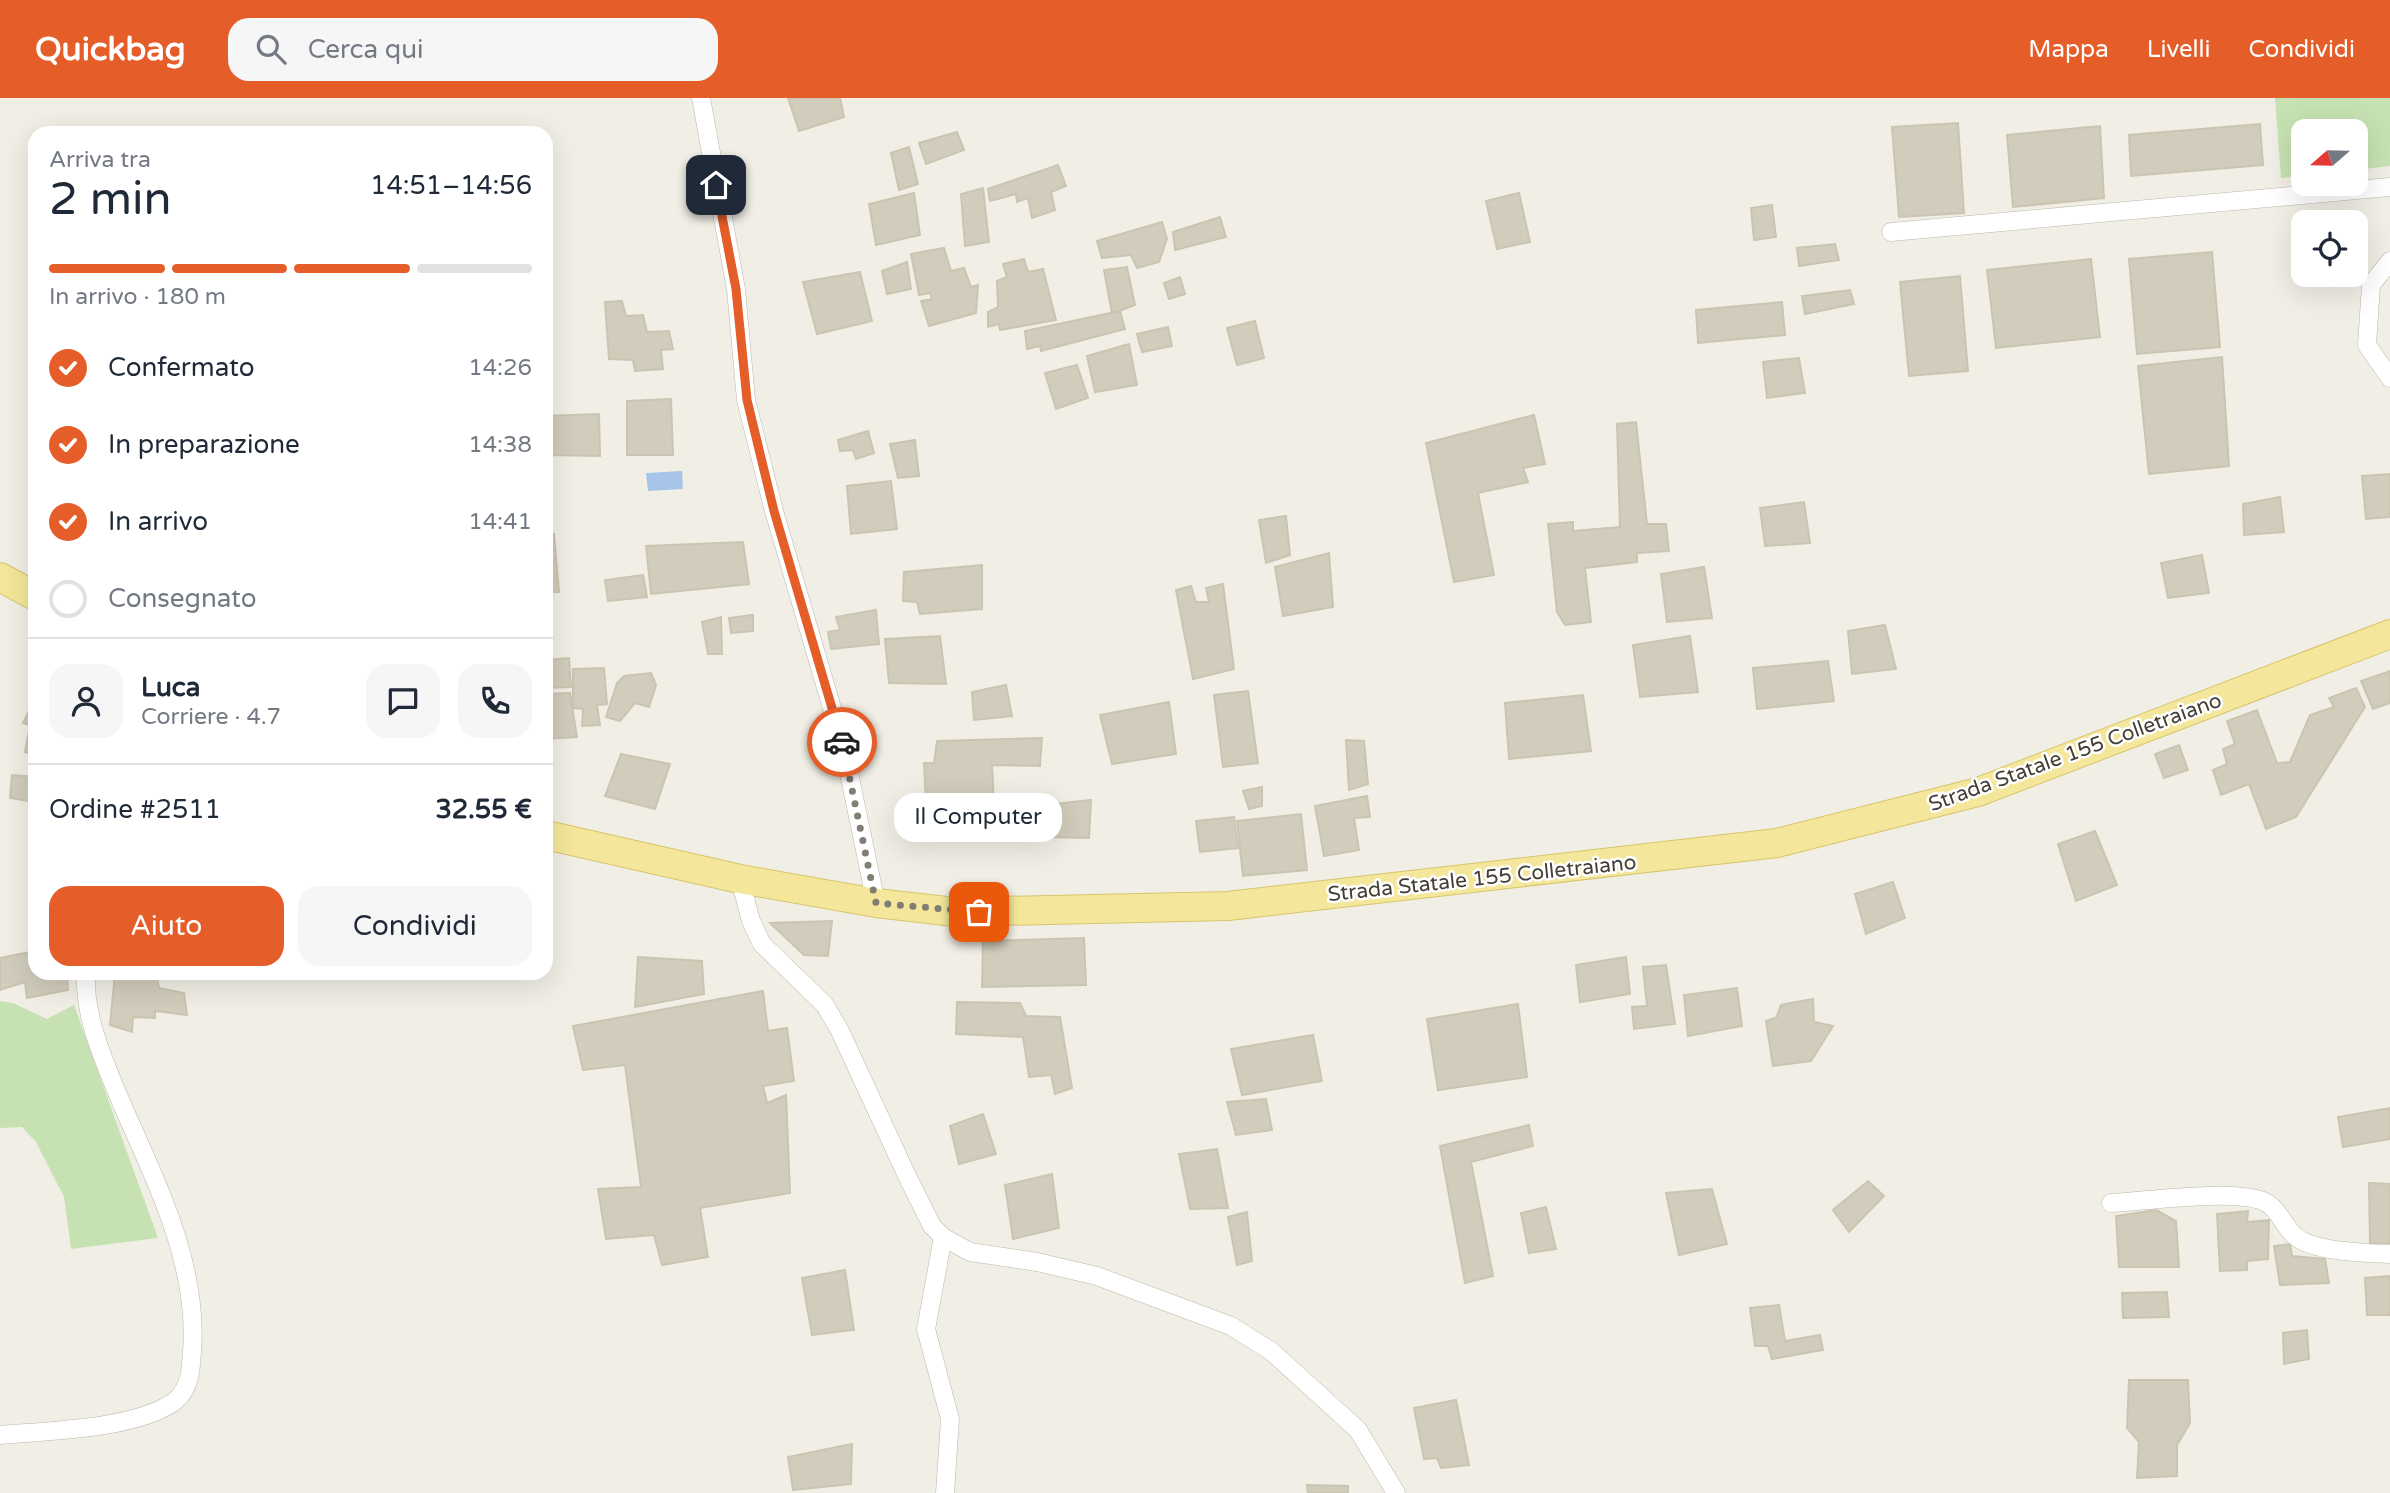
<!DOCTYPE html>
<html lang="it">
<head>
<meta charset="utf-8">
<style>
	:root { --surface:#fff; --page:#f6f6f7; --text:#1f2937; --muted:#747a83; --line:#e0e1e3; --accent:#e55d28 }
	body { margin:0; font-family:"Varela Round",sans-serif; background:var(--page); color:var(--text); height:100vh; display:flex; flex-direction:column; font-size:26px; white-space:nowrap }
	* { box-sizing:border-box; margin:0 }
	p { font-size:23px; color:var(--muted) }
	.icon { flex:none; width:38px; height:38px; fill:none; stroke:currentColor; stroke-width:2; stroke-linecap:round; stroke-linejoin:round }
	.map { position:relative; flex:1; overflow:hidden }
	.side { position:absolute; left:28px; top:28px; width:525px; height:854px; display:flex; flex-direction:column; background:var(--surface); border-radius:21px; box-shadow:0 7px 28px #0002 }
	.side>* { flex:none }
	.needle { width:46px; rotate:250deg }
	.buttons { position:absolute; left:2291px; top:21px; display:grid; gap:14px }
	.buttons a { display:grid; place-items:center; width:77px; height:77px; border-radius:14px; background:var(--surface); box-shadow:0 7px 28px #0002; font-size:35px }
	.pin { position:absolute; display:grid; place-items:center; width:60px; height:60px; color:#fff; margin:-30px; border-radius:14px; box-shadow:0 4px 10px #0006 }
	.courier { position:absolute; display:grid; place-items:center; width:70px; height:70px; margin:-35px; border:5px solid #e55d28; border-radius:50%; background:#fff; color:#222; box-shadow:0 2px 9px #0007 }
	.bubble { position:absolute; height:49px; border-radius:21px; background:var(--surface); box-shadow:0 7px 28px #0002; font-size:23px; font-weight:600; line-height:49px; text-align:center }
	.headline em { font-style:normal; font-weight:600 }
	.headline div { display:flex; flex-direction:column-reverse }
	.headline { display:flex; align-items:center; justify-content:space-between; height:119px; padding:0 21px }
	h1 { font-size:46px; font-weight:600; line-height:52px }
	.bar { display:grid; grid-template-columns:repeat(4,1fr); gap:10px 7px; align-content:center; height:84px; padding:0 21px }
	.bar i { height:9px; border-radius:5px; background:var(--line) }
	.bar .current { background:var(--accent) }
	.bar p { grid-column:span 4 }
	.line { display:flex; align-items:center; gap:18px; padding:0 21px; border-top:2px solid var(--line) }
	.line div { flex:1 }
	.round { display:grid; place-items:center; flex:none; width:74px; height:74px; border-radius:21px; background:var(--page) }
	ol { padding:0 21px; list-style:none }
	li { display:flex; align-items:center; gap:21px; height:77px }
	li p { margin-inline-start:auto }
	li .icon { padding:7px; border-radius:50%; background:var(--accent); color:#fff; stroke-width:4 }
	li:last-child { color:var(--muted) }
	li i { width:38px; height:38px; border:4px solid var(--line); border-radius:50% }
	.cta { display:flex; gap:14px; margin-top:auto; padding:14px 21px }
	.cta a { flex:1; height:80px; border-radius:21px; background:var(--accent); color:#fff; font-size:28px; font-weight:600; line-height:80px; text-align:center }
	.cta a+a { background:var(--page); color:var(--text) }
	header { display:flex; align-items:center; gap:42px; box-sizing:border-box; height:98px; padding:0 35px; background:var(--accent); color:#fff }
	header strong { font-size:33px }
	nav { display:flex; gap:38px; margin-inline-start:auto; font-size:24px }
	.search { width:490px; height:63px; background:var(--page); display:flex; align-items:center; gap:18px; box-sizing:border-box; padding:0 24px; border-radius:21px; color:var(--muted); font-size:26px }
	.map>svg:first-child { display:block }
	.green { fill:#c6e2b2 }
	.water { fill:#a7c5e8 }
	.building { fill:#d1ccbc; stroke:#cbc4b0; stroke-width:2 }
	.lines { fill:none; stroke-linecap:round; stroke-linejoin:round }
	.street-casing { stroke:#bbb7a9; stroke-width:19 }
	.primary-casing { stroke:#d7c56d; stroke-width:30 }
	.street { stroke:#fff; stroke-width:18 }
	.primary { stroke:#f4e79b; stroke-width:28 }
	.done { stroke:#807d73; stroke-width:7; stroke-dasharray:0 12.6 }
	.route { stroke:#e55d28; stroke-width:9 }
	.labels { text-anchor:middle; stroke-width:5; stroke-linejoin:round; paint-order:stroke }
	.street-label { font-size:21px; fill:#433f35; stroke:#fff }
</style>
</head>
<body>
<header>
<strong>Quickbag</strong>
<div class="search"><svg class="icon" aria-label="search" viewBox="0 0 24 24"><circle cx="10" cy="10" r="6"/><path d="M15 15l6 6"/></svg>Cerca qui</div>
<nav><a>Mappa</a><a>Livelli</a><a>Condividi</a></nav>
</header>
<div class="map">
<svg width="2390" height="1395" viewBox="0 0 2390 1395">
	<rect width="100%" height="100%" fill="#f1efe5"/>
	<!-- green -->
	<g class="green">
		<path d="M2275,0H2390V68L2356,72V33H2303V78L2281,80Z"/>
		<path d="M0,903L13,905L47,921L74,907L158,1140L71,1151L64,1099L36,1044L22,1029L0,1030Z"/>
	</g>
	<!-- water -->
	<path class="water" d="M682,373L683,391L648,393L646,375Z"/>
	<!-- building -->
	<g class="building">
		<path d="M788,0H840L844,19L799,33Z"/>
		<path d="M1958,25L1964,115L1899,119L1892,29Z"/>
		<path d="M2260,26L2263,67L2131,78L2129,37Z"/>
		<path d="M2100,28L2104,100L2013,109L2007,37Z"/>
		<path d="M957,34L964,52L926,66L919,45Z"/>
		<path d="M909,49L918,86L899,92L891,55Z"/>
		<path d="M1058,67L1066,88L1051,94L1055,112L1032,120L1028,100L1017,104L1016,96L990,103L988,91Z"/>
		<path d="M983,90L989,144L965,148L961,96Z"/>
		<path d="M914,95L920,137L876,147L869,106Z"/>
		<path d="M1519,95L1530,144L1497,151L1486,103Z"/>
		<path d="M1772,107L1776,139L1754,142L1751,110Z"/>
		<path d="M1220,119L1226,139L1175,152L1173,134Z"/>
		<path d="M1162,124L1167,141L1159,164L1137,170L1131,157L1102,160L1097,143Z"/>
		<path d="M1835,146L1839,162L1799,168L1797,150Z"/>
		<path d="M944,150L951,173L964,170L971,189L978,187L976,215L929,228L921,203L932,201L930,195L919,197L911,156Z"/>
		<path d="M2212,154L2220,249L2137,256L2129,161Z"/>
		<path d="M1024,161L1028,174L1043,171L1056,222L1000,232L999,226L988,229V214L998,209L997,183L1007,179L1003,166Z"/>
		<path d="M2091,161L2100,239L1996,250L1987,172Z"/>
		<path d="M907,164L911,191L887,196L882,173Z"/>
		<path d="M1127,169L1135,207L1112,216L1104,172Z"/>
		<path d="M860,174L872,223L817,236L803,184Z"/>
		<path d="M1960,178L1968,273L1909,278L1900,184Z"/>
		<path d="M1180,179L1185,196L1169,201L1164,185Z"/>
		<path d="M1850,192L1854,206L1805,216L1802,198Z"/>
		<path d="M622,203L626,218L643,217L647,234L669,233L673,251L661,252L663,271L635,273L633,262L609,261L605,204Z"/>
		<path d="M1782,204L1785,237L1698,245L1696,212Z"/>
		<path d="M1120,213L1125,231L1041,253L1040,248L1027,251L1025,233Z"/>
		<path d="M1255,223L1264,260L1237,267L1227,230Z"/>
		<path d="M1168,229L1172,248L1142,254L1137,236Z"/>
		<path d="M1129,246L1137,287L1095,294L1087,258Z"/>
		<path d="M2222,259L2229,368L2149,376L2138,268Z"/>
		<path d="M1799,260L1805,295L1767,300L1763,264Z"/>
		<path d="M1077,267L1088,300L1056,311L1045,275Z"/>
		<path d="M671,301L673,357H627V303Z"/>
		<path d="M599,316L600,358L546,357V318Z"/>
		<path d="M1534,317L1545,366L1523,370L1528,384L1478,395L1494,477L1454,484L1426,345Z"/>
		<path d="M1636,324L1647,426H1666L1669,453L1637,455V464L1585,470L1591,524L1565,527L1557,514L1548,426L1573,424V433L1620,429L1617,326Z"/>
		<path d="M868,333L874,355L856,361L853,352L840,353L838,342Z"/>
		<path d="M915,342L919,378L898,380L890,346Z"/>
		<path d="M2390,376V419L2366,421L2362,378Z"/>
		<path d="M891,383L897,431L851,436L847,388Z"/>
		<path d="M2280,399L2284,434L2244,437L2243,406Z"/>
		<path d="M1804,404L1810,445L1765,448L1760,410Z"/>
		<path d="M1286,418L1290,457L1266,465L1259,422Z"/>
		<path d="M546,436H554L559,494H546Z"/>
		<path d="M743,444L749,486L651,496L646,448Z"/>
		<path d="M1329,455L1333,509L1283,518L1275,469Z"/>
		<path d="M2202,457L2209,495L2168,500L2161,465Z"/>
		<path d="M982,467V511L920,516L917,504L903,503L904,474Z"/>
		<path d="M1704,469L1712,520L1667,524L1661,476Z"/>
		<path d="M643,477L647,499L608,503L605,482Z"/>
		<path d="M1223,486L1234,571L1193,581L1176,492L1191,488L1196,504H1209L1206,490Z"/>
		<path d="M876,512L879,546L831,551L828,534L840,532L836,519Z"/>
		<path d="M753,517V533L731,535L729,520Z"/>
		<path d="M721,519L722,556H708L702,524Z"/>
		<path d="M1885,527L1896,571L1852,576L1848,533Z"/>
		<path d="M940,538L946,586L889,585L885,541Z"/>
		<path d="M1690,538L1698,594L1640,599L1633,547Z"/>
		<path d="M569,560L571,589L546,590V562Z"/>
		<path d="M1828,563L1834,603L1757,611L1753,570Z"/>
		<path d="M604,570L607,606L597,607L600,627L582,628L583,611L573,610V571Z"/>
		<path d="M2390,573V605L2373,611L2361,583Z"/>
		<path d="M651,575L656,587L649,609L635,605L620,623L606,619L617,585L624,578Z"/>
		<path d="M1006,587L1012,618L974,622L972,594Z"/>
		<path d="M2356,590L2365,609L2296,719L2266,731L2249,686L2221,697L2213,672L2227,666L2223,651L2235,646L2227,623L2257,612L2277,665L2290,664L2310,617L2334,609L2329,600Z"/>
		<path d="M1248,593L1258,665L1223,669L1214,597Z"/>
		<path d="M570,595L577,639L546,641V596Z"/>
		<path d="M1583,597L1591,653L1509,661L1505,605Z"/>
		<path d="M35,601V657L25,654L30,627L23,625Z"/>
		<path d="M1169,604L1176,656L1112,666L1100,617Z"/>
		<path d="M1042,640L1040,668L992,667L994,706L926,707L924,665H934L937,643Z"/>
		<path d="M1346,642L1364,643L1368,686L1349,692Z"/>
		<path d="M2179,647L2188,672L2164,680L2155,656Z"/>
		<path d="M621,656L670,666L655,711L605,698Z"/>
		<path d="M12,677L35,679V704L10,700Z"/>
		<path d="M1262,689V708L1249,711L1243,693Z"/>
		<path d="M1367,698L1370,719L1354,720L1359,752L1324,758L1315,708Z"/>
		<path d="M1091,702L1089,740L1049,739L1047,707Z"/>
		<path d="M1301,716L1307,772L1243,778L1237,723Z"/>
		<path d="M1234,719L1238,750L1200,754L1196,723Z"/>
		<path d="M2095,733L2117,787L2076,803L2058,746Z"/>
		<path d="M1893,784L1905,820L1866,836L1855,796Z"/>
		<path d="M832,823L828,858L804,857L770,825Z"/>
		<path d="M1084,840L1086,887L982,889L983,843Z"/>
		<path d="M35,853V875H67L68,892L27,900L25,884L0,892V860Z"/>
		<path d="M638,859L702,863L704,896L635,909Z"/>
		<path d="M1626,859L1630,896L1580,904L1576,867Z"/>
		<path d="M1666,867L1675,926L1634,931L1632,909L1647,908L1643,869Z"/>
		<path d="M115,875H156L159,890L184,895L187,917L155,913V920L133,919L132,934L110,927Z"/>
		<path d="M1737,890L1742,928L1688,938L1684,897Z"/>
		<path d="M763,893L768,933L787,930L794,983L763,988L767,1005L786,997L790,1095L700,1110L708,1159L662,1167L654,1137L606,1141L598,1091L641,1089L625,967L583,972L573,928Z"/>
		<path d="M1813,901L1814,924L1833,928L1811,963L1773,968L1766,923L1776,920L1781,907Z"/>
		<path d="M957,904L1020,905L1026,918L1060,919L1072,990L1055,996L1051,977L1029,979L1023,939L956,936Z"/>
		<path d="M1518,906L1527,979L1438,992L1427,921Z"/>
		<path d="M1313,937L1322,983L1242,997L1231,951Z"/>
		<path d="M1266,1001L1272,1032L1236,1037L1227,1004Z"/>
		<path d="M2390,1010V1041L2343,1049L2338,1019Z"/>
		<path d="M983,1016L996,1056L959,1066L950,1028Z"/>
		<path d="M1529,1027L1533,1048L1471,1064L1493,1178L1465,1185L1440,1048Z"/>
		<path d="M1217,1051L1228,1110L1190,1111L1179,1056Z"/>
		<path d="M1052,1076L1059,1130L1013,1141L1005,1087Z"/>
		<path d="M1868,1083L1884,1098L1849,1134L1833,1112Z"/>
		<path d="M2369,1085L2390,1086V1145L2370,1146Z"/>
		<path d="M1712,1091L1727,1146L1679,1157L1666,1095Z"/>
		<path d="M1546,1109L1556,1151L1529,1155L1521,1115Z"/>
		<path d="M2156,1112L2176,1123L2179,1169H2119L2116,1118Z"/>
		<path d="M2248,1113L2247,1124L2269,1122L2268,1161L2247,1163V1172L2220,1173L2217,1116Z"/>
		<path d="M1247,1114L1252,1163L1237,1167L1228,1119Z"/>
		<path d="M2290,1146L2292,1158L2325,1161L2329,1185L2280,1187L2274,1148Z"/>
		<path d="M845,1172L854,1232L812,1237L802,1180Z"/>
		<path d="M2390,1178V1217H2367L2365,1180Z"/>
		<path d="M2167,1194L2169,1219L2123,1220L2122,1195Z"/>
		<path d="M1779,1207L1785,1243L1820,1237L1823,1252L1772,1261L1768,1248H1755L1750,1210Z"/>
		<path d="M2307,1232L2309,1261L2284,1266L2283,1235Z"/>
		<path d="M2129,1282H2188L2190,1325L2177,1347V1378L2137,1380L2139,1344L2127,1330Z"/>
		<path d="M1456,1302L1469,1367L1441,1370L1437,1360L1424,1361L1414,1310Z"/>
		<path d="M852,1346L851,1386L793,1392L788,1359Z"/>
		<path d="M1307,1387L1348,1388V1395H1308Z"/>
	</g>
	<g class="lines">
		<defs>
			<g id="street">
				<path d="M701,0L736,191L746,302L774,413L844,651L876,805"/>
				<path d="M1891,134L2390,89"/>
				<path d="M2390,163L2371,187L2367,247L2390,280"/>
				<path d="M740,781L751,823L762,846L825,907L840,933L908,1080L932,1128L943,1139L970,1154L1037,1164L1097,1178L1231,1228L1271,1253L1358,1332L1396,1395"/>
				<path d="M2111,1105C2147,1103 2231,1091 2263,1103C2279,1110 2283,1128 2295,1138C2313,1154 2366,1155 2390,1156"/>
				<path d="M943,1139L926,1231L950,1321L945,1395"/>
				<path d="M0,1337C48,1333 137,1331 175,1303C190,1291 191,1271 192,1254C199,1163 153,1079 118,997C102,958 84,918 86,875"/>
			</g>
			<g id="primary">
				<path d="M0,479L35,498"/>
				<path d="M546,737L740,781L876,805L955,814L1228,808L1777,745L1978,694L2390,536"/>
			</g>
		</defs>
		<!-- street casing -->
		<use href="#street" class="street-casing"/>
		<!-- primary casing -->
		<use href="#primary" class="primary-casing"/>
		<!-- street -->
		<use href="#street" class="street"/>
		<!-- primary -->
		<use href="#primary" class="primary"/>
	</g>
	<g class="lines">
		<!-- done -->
		<path class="done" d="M842,644L876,805L979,814"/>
		<!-- route -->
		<path class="route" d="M716,87L736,191L747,302L774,413L842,644"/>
	</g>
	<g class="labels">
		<!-- street labels -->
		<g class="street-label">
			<text transform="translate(2075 654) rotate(-20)" y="7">Strada Statale 155 Colletraiano</text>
			<text transform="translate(1482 780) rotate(-6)" y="7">Strada Statale 155 Colletraiano</text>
		</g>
	</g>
</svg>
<div class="buttons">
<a><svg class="needle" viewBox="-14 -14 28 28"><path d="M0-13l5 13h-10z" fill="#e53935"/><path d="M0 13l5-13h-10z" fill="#747a83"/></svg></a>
<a><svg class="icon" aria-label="locate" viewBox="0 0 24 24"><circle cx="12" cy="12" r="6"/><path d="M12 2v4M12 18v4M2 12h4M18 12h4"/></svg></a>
</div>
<div class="pin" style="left:979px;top:814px;background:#ea580c"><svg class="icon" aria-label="bag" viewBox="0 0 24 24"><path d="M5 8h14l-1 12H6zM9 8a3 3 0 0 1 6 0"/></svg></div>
<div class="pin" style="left:716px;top:87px;background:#1f2937"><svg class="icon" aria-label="home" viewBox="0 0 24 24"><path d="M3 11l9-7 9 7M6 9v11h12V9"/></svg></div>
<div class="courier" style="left:842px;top:644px"><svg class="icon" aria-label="car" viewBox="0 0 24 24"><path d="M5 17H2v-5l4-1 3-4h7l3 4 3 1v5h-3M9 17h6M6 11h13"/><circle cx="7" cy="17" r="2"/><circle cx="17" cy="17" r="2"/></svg></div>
<div class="bubble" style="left:894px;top:695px;width:168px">Il Computer</div>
<section class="side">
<div class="headline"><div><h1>2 min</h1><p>Arriva tra</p></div><em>14:51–14:56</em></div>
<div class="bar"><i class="current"></i><i class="current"></i><i class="current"></i><i></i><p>In arrivo · 180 m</p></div>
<ol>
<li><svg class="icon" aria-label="check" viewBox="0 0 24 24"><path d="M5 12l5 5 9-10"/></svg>Confermato<p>14:26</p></li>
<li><svg class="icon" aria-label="check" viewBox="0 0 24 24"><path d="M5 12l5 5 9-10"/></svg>In preparazione<p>14:38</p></li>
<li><svg class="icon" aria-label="check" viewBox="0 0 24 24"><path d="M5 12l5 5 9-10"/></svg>In arrivo<p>14:41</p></li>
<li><i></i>Consegnato</li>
</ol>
<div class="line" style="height:126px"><a class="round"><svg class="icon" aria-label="person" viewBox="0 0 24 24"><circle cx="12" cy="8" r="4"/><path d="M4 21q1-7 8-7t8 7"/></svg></a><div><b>Luca</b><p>Corriere · 4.7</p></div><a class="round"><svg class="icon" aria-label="chat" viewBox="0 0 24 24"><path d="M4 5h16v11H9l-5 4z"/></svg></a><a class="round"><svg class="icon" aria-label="phone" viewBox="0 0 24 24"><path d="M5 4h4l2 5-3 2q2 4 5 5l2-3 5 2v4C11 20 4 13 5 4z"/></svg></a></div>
<div class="line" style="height:91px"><div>Ordine #2511</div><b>32.55 €</b></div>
<div class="cta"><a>Aiuto</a><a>Condividi</a></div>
</section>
</div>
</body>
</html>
